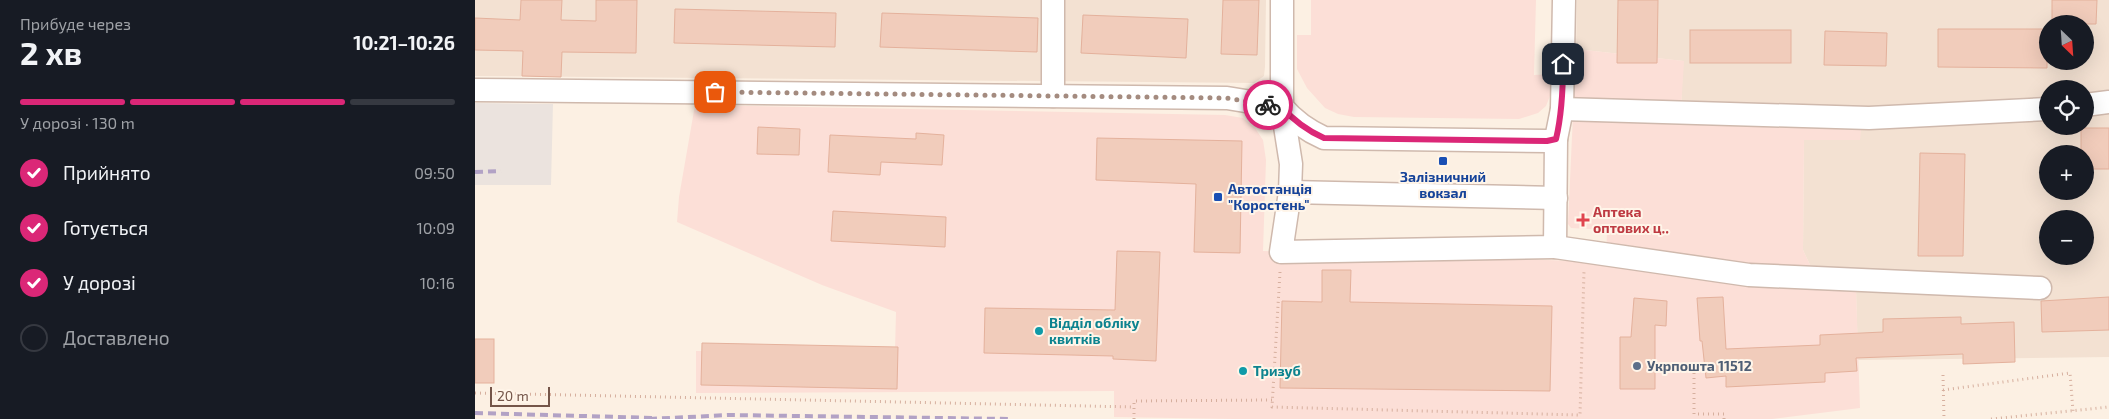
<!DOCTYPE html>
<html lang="uk">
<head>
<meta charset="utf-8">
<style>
	:root { --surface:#171b24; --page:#242831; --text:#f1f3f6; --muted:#9ea1a6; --line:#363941; --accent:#db2777 }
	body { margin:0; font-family:"Exo 2",sans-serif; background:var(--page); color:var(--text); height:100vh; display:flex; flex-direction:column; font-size:19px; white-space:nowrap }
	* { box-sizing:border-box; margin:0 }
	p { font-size:16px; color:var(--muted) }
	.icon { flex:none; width:28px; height:28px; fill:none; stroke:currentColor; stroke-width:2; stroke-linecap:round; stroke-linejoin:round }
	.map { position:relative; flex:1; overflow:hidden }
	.side { display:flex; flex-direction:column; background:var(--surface); width:475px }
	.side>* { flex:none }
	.needle { width:32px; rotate:155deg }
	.buttons { position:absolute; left:1564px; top:15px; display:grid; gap:10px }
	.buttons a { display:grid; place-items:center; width:55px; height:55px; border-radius:50%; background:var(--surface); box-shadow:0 5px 20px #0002; font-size:25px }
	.scale { position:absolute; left:15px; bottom:12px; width:60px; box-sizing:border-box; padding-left:5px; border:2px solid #745549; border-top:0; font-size:14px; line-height:18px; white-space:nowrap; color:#745549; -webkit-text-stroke:4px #fff5e9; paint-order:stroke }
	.pin { position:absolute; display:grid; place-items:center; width:42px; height:42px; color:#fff; margin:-21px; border-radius:10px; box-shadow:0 2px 8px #0006 }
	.courier { position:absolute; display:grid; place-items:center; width:50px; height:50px; margin:-25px; border:4px solid #db2777; border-radius:50%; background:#fff; color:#222; box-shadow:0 1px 6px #0007 }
	.head em { font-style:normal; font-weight:700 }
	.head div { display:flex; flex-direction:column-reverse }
	.head { display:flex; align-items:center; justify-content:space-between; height:85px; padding:0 20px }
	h1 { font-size:32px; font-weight:700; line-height:38px }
	.bar { display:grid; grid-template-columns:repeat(4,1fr); gap:8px 5px; align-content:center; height:60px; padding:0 20px }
	.bar i { height:6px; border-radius:4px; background:var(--line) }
	.bar .active { background:var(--accent) }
	.bar p { grid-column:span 4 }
	ol { padding:0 20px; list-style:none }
	li { display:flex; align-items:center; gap:15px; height:55px }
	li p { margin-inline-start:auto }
	li .icon { padding:5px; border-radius:50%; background:var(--accent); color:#fff; stroke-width:4 }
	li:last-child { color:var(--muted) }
	li i { width:28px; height:28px; border:2px solid var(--line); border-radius:50% }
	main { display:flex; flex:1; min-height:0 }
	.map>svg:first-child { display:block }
	.residential { fill:#f3e1d2; fill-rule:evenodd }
	.commercial { fill:#fcdfd7 }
	.industrial { fill:#ebe3de }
	.building { fill:#f1ccbb; stroke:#e4b19c }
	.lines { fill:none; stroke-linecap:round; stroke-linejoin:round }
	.minor-casing { stroke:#cfb9ad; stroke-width:25 }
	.path { stroke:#d6af9e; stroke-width:3; stroke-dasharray:1 4; stroke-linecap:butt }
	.minor { stroke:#fff; stroke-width:22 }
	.rail { stroke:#b2a2c5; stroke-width:4; stroke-dasharray:8 5; stroke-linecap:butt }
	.done { stroke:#a48b7f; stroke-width:5; stroke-dasharray:0 9 }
	.route { stroke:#db2777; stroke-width:6 }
	.transit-dot { fill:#1a4fb4; stroke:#fff5e9; stroke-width:2 }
	.health-dot { fill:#e0444e; stroke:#fff5e9; stroke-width:2 }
	.culture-dot { fill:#0f9aa8; stroke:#fff5e9; stroke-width:2 }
	.service-dot { fill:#5c6f8a; stroke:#fff5e9; stroke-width:2 }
	.labels { text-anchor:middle; stroke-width:4; stroke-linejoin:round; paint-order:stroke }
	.transit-label { font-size:14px; font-weight:bold; fill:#164399; stroke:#fff5e9 }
	.health-label { font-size:14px; font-weight:bold; fill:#be3a42; stroke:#fff5e9; text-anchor:start }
	.culture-label { font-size:14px; font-weight:bold; fill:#0d838f; stroke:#fff5e9; text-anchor:start }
	.service-label { font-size:14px; font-weight:bold; fill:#4e5e75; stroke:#fff5e9; text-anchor:start }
</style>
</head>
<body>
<main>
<section class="side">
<div class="head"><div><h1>2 хв</h1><p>Прибуде через</p></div><em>10:21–10:26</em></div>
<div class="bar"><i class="active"></i><i class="active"></i><i class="active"></i><i></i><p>У дорозі · 130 m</p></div>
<ol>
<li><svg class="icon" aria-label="check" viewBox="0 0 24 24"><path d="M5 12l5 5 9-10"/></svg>Прийнято<p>09:50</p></li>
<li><svg class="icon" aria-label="check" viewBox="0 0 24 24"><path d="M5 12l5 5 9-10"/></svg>Готується<p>10:09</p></li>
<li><svg class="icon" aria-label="check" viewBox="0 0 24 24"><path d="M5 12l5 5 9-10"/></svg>У дорозі<p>10:16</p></li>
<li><i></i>Доставлено</li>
</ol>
</section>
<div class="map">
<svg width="1634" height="419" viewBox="0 0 1634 419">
	<rect width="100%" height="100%" fill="#fcf0e3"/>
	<!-- residential -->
	<g class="residential">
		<path d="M0,0H791L790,67L789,76L779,83L0,76Z"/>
		<path d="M1102,0H1634V357L1383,360L1381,289L1336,267L1328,250L1329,139L1385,140L1206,110L1208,61L1101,49ZM1572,24H1610V61H1572ZM1572,89H1610V126H1572ZM1572,154H1610V191H1572ZM1572,219H1610V256H1572Z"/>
	</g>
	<!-- commercial -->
	<g class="commercial">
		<path d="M836,0H1061L1059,75L1076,74L1075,96L1071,106L1063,113L1044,119L879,117L863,114L850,108L832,88L822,69V35H836Z"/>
		<path d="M1101,49L1209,61L1206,109L1387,119L1385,140H1329L1328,250L1336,267L1381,289L1385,408L1297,419H758L639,417V391L221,393V351H420L421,312L347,285L202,222L204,197L220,105L750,115L768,118L780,128L788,140L791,160L788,251L1131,262L1132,230L1096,228L1093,224Z"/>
	</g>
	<!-- industrial -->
	<path class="industrial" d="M0,103L78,104L76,185H0Z"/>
	<!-- building -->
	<g class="building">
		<path d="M46,0H87L86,20L121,21V0H162L161,53L87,52L86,77L47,76L48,51L0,50V18L45,20Z"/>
		<path d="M748,0H784L782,55L746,54Z"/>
		<path d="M1143,0H1183L1182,63H1142Z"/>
		<path d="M1577,0H1622L1621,24H1577Z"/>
		<path d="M200,9L361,13L360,47L199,43Z"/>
		<path d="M407,13L563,18L562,52L405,47Z"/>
		<path d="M608,15L713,19L711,58L606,53Z"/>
		<path d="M1463,29H1572V68L1463,67Z"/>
		<rect x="1215" y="30" width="101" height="33"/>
		<path d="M1350,31L1412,33L1411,66L1349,65Z"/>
		<path d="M283,127L325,129L324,155L282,154Z"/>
		<path d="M1606,128H1634V169H1610V154H1606Z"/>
		<path d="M441,133L469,135L467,165L406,162L405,175L353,172L355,135L441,139Z"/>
		<path d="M622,138L767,141L765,253L719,252L721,184L621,180Z"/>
		<path d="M1445,153L1490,154L1488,256H1443Z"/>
		<path d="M358,211L471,217L470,247L356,241Z"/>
		<path d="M642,251L685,252L681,361L638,359V356L509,353L510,308L640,310Z"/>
		<path d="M847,270H876L875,302L1077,306L1075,391L805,388L807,301L847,302Z"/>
		<path d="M1248,297L1251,349L1345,345V335L1408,332V319L1486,317V324L1539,322L1540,362L1488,364V354L1381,358L1382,371L1350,373V382L1251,387V376L1231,378L1227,341H1225L1222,298Z"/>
		<path d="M1634,297V330L1567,332L1566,301Z"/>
		<path d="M1159,298L1192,301L1191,326L1180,325V389H1145V337H1156Z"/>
		<rect x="0" y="339" width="19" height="44"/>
		<path d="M227,343L423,347L422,389L226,385Z"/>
	</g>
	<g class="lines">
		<defs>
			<g id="minor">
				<path d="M578,0V96"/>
				<path d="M807,0V107L816,164L815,192L806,252L1080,247L1081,139"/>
				<path d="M0,90L752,98L807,107"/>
				<path d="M1610,105L1634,102"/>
				<path d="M807,107C819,121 831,130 849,138L1072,141L1081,139L1087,109L1089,0"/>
				<path d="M1087,109L1394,118L1572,109"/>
				<path d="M815,192L1081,198"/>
				<path d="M1080,247L1274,275L1565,288"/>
			</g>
		</defs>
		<!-- minor casing -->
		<use href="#minor" class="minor-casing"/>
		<!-- path -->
		<g class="path">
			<path d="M805,272L797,407L1105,415L1109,271"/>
			<path d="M1219,363V414H1249V419"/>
			<path d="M1468,375L1469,419"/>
			<path d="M1468,390L1595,373L1598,411"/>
			<path d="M0,393L659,407"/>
			<path d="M659,419V401L798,400"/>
			<path d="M1516,419L1634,407"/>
		</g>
		<!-- minor -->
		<use href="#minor" class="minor"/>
		<!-- rail -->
		<g class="rail">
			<path d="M0,172L26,171"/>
			<path d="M0,413L180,418"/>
			<path d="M174,419L254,415L536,419"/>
		</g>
	</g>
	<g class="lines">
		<!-- done -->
		<path class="done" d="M240,92L752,98L793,105"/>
		<!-- route -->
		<path class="route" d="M793,105L807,107C819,121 831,130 849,138L1072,141L1081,139C1087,114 1088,90 1088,64"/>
	</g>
	<!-- markers -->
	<g class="transit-dot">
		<rect x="963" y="156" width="10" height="10" rx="2.5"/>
		<rect x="738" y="192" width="10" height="10" rx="2.5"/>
	</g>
	<path class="health-dot" d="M1105.5 212.5h5v5h5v5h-5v5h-5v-5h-5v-5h5z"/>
	<g class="culture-dot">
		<circle cx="564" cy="331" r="5"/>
		<circle cx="768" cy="371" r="5"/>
	</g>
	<circle class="service-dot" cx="1162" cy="366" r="5"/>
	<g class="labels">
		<!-- transit labels -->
		<g class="transit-label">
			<text x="968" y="182">Залізничний<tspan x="968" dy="16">вокзал</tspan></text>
			<text x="753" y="194" text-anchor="start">Автостанція<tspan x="753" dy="16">"Коростень"</tspan></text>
		</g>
		<!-- health labels -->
		<g class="health-label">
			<text x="1118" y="217">Аптека<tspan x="1118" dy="16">оптових ц‥</tspan></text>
		</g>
		<!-- culture labels -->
		<g class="culture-label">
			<text x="574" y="328">Відділ обліку<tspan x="574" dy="16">квитків</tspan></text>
			<text x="778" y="376">Тризуб</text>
		</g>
		<!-- service labels -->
		<g class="service-label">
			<text x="1172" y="371">Укрпошта 11512</text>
		</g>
	</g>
</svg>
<div class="buttons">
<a><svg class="needle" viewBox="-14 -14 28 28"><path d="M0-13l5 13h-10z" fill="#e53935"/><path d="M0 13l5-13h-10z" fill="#9ea1a6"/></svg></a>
<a><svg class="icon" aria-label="locate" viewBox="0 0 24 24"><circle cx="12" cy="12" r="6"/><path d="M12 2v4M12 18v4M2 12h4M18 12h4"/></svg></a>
<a>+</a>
<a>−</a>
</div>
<div class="scale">20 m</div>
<div class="pin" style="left:240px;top:92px;background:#ea580c"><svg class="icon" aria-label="bag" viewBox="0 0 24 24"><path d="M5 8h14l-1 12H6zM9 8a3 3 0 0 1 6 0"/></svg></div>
<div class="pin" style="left:1088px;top:64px;background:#1f2937"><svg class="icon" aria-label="home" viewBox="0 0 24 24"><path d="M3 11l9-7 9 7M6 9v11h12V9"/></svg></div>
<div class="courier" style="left:793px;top:105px"><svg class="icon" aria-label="bike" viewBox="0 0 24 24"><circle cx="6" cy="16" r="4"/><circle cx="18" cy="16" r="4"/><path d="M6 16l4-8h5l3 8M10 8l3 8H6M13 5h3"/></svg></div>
</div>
</main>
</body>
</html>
